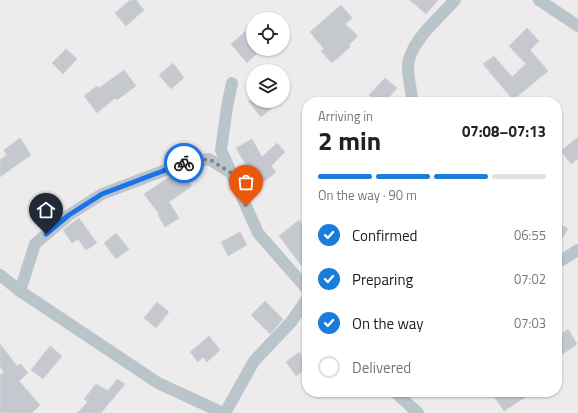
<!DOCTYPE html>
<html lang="en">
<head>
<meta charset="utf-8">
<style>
	:root { --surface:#fff; --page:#f2f2f2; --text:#222; --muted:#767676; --line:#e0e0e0; --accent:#1a7dda }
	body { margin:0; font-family:"Titillium Web",sans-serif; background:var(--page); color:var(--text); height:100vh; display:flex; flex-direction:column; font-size:15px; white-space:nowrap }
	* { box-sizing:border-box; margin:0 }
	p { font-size:13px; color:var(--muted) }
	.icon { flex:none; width:22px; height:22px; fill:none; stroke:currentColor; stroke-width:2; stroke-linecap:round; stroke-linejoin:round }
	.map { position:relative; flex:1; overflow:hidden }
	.panel { position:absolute; left:302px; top:97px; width:260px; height:300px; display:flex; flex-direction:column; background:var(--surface); border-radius:16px; box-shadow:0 1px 3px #0004 }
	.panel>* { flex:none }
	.controls { position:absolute; left:246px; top:12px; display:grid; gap:8px }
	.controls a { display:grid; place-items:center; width:44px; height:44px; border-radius:50%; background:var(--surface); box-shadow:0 1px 3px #0004; font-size:20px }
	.pin { position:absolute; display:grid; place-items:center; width:34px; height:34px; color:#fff; margin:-41px -17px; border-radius:50% 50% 50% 0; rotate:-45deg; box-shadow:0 0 4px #0007 }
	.pin .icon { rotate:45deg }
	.courier { position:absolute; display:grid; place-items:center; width:40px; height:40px; margin:-20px; border:3px solid #1a73e8; border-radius:50%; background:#fff; color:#222; box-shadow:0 1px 5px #0007 }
	.overview em { font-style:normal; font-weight:700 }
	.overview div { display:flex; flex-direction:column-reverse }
	.overview { display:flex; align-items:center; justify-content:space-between; height:68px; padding:0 16px }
	h1 { font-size:26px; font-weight:700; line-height:30px }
	.bar { display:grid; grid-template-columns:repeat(4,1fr); gap:6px 4px; align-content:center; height:48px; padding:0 16px }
	.bar i { height:5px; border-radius:3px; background:var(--line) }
	.bar .current { background:var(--accent) }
	.bar p { grid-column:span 4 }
	ol { padding:0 16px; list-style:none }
	li { display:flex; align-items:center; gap:12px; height:44px }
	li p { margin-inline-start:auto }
	li .icon { padding:4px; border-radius:50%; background:var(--accent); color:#fff; stroke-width:4 }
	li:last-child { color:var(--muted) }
	li i { width:22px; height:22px; border:2px solid var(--line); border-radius:50% }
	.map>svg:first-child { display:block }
	.building { fill:#c5c9cf; stroke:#cfd2d7 }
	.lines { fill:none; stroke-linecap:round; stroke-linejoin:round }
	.street { stroke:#b9c4cb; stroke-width:12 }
	.done { stroke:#80868c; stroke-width:4; stroke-dasharray:0 7.2 }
	.route { stroke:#1a73e8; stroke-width:5 }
</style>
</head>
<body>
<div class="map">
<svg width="578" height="413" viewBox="0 0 578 413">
	<rect width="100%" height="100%" fill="#eeebec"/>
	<!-- building -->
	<g class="building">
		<path d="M130,0H136L144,10L126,26L115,13Z"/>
		<path d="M410,0H438L426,14Z"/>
		<path d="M341,5L352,18L345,24L358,36L349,45L350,47L332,63L321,51L324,49L310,32Z"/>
		<path d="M527,28L539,41L530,50L548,71L513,100L483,64L494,56L512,77L526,64L509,46Z"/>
		<path d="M248,29L253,35V49H262L247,63L231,44Z"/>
		<path d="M66,49L77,59L63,74L52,63Z"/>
		<path d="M173,63L184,78L171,89L159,75Z"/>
		<path d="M124,70L136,86L117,100L115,98L97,113L84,96L97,86L99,88Z"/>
		<path d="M385,78L397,88L385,102H377L369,95Z"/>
		<path d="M248,101H280L261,117Z"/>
		<path d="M578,137V159L571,164L561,151Z"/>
		<path d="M20,138L31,155L0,177V160L7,155L4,150Z"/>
		<path d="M252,139L262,157L277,143L285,152L271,166L276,172L256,188L246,175L250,172L236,148Z"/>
		<path d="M182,172L192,186L169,202L179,218L165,227L158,215L159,214L144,194L169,177Z"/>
		<path d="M79,218L97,243L86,250L78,239L72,243L63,230Z"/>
		<path d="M299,220L307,231V273L279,236Z"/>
		<path d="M557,222L568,229L557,246Z"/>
		<path d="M240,232L247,245L228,256L221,242Z"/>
		<path d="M116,233L129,249L116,259L104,243Z"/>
		<path d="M265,301L283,319L270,334L251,315Z"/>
		<path d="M157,302L169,312L156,328L144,318Z"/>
		<path d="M557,326L563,333L568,329L577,344L557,358Z"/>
		<path d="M209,336L220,350L207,362L203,357L198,362L190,352Z"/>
		<path d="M0,344L17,366L21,364L28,373L19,381L40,405L32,413H0V375L4,372L0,367Z"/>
		<path d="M50,346L62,356L43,379L31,370Z"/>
		<path d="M299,352L307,363V368L296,376L286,362Z"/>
		<path d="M117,379L125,384L101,413H77L88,402L84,399L96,384L108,391Z"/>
		<path d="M500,392H533L504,411L494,396Z"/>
	</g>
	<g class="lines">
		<!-- street -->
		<g class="street">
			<path d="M539,0L578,26"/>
			<path d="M232,83L227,107L221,150L258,233L307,289"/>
			<path d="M412,102C412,91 408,79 408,68C407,44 440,17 455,0"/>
			<path d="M557,263L578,250"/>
			<path d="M0,275L20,291L158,383L223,413"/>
			<path d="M20,291L35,244L69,215L102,194L184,163L209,159L231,173"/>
			<path d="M395,392L418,413"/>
			<path d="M225,413L254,361L291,322L307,299"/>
		</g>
	</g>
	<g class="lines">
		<!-- done -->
		<path class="done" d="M184,163L209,159L231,173L246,206"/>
		<!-- route -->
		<path class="route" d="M46,234L69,215L102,194L184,163"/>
	</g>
</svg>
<div class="controls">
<a><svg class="icon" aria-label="locate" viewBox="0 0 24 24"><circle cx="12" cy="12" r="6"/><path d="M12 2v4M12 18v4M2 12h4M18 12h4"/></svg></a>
<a><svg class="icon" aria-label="layers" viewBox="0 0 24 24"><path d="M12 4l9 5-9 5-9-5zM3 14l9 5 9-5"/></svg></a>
</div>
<div class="pin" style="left:246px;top:206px;background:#ea580c"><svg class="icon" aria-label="bag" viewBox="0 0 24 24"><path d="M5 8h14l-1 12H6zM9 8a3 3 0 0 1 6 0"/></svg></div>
<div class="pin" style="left:46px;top:234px;background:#1f2937"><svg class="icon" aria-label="home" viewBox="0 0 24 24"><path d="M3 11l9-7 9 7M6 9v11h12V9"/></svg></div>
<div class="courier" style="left:184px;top:163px"><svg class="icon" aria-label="bike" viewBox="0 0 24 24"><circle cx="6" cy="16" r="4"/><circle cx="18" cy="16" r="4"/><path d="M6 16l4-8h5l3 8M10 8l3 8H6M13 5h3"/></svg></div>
<section class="panel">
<div class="overview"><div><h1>2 min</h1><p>Arriving in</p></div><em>07:08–07:13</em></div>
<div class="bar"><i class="current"></i><i class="current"></i><i class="current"></i><i></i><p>On the way · 90 m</p></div>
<ol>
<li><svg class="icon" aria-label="check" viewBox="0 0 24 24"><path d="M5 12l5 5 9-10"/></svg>Confirmed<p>06:55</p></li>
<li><svg class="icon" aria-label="check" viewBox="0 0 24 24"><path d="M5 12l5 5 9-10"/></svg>Preparing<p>07:02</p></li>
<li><svg class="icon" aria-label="check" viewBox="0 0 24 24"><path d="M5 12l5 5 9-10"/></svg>On the way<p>07:03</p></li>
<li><i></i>Delivered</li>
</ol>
</section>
</div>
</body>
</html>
